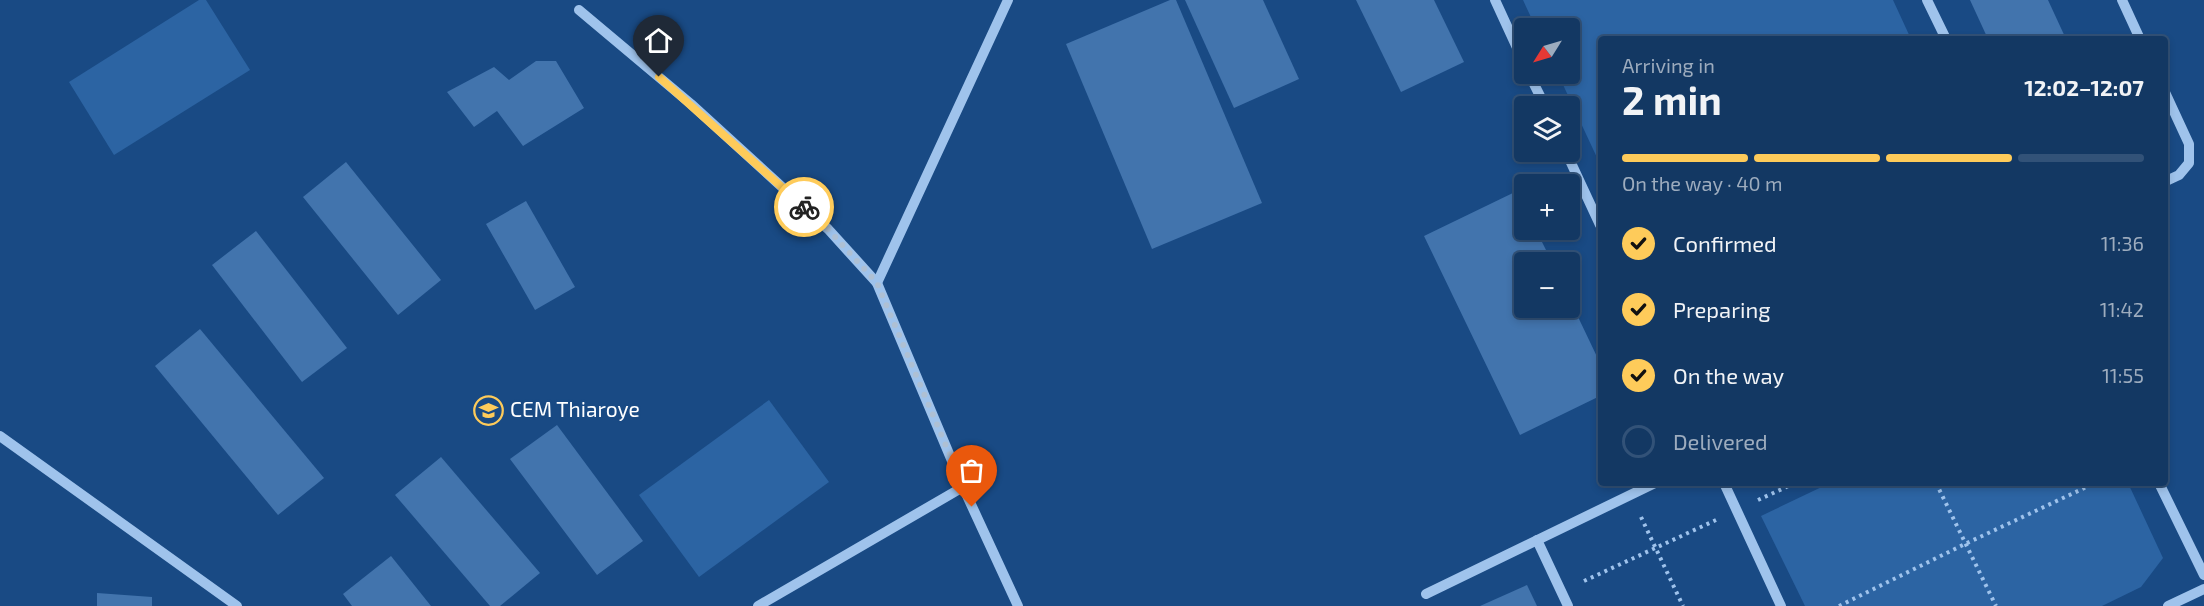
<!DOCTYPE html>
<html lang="en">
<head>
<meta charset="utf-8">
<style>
	:root { --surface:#133863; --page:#20436c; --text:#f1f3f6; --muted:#9dacbe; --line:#325278; --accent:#fecb5a }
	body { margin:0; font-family:"Exo 2",sans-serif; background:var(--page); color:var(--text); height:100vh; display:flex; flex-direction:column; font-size:22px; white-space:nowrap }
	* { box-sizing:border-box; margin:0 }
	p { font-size:20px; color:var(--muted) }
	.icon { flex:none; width:33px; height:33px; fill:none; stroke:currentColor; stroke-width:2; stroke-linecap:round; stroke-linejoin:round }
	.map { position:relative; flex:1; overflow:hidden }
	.panel { position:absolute; left:1598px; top:36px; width:570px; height:450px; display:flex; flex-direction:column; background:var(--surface); border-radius:6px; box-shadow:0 3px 9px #0003,0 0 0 2px var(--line) }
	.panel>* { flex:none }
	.needle { width:39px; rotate:233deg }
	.controls { position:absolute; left:1514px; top:18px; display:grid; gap:12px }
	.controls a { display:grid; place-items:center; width:66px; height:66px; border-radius:6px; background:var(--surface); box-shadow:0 3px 9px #0003,0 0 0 2px var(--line); font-size:30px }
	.pin { position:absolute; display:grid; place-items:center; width:51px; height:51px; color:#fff; margin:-62px -26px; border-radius:50% 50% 50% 0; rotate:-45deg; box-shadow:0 0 6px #0007 }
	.pin .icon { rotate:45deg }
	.courier { position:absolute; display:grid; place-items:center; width:60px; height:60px; margin:-30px; border:4px solid #fecb5a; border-radius:50%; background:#fff; color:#222; box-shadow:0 2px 8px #0007 }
	.head em { font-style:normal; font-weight:700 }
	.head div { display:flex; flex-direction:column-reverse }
	.head { display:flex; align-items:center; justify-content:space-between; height:102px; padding:0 24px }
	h1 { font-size:39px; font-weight:700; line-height:45px }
	.bar { display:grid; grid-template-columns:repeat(4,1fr); gap:9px 6px; align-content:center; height:72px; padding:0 24px }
	.bar i { height:8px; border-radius:4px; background:var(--line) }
	.bar .selected { background:var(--accent) }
	.bar p { grid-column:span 4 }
	ol { padding:0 24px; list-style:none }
	li { display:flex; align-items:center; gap:18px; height:66px }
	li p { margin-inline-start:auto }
	li .icon { padding:6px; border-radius:50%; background:var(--accent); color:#111; stroke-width:4 }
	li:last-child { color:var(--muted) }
	li i { width:33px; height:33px; border:3px solid var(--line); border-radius:50% }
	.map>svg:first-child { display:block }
	.green { fill:#2c64a3 }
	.building { fill:#4274ad }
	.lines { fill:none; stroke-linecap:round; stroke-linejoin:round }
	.path { stroke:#9fc3ec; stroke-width:4; stroke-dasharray:3 4.5; stroke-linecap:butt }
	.minor { stroke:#9fc3ec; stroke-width:10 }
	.done { stroke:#aec0d4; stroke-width:6; stroke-dasharray:0 10.8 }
	.route { stroke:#fecb5a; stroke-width:8 }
	.labels { text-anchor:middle; stroke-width:4.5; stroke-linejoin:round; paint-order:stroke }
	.poi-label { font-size:21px; fill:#fff; stroke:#194a84; text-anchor:start }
</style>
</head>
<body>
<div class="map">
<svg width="2204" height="606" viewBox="0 0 2204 606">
	<rect width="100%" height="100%" fill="#194a84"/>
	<!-- green -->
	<g class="green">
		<path d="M199,0H206L250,70L114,155L69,82Z"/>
		<path d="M1523,0H1893L1911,39H1600V164L1558,74H1569V28H1536Z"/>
		<path d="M769,400L829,482L699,577L639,495Z"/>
		<path d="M1830,483H2128L2163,558L2141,587L2102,606H1805L1761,516Z"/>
	</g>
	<!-- building -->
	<g class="building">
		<path d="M1170,0H1176L1262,203L1152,249L1066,44Z"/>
		<path d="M1185,0H1263L1299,79L1234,108Z"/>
		<path d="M1356,0H1434L1464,62L1401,92Z"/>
		<path d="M1970,0H2048L2066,39H1988Z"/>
		<path d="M536,61H556L584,108L523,146L497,111L474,127L447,92L494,67L509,80Z"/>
		<path d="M346,162L441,280L398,315L303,197Z"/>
		<path d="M1517,191L1524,205V230H1536L1552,262H1524V308H1569V298L1600,363V396L1520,435L1424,236Z"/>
		<path d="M526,201L575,287L535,310L486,224Z"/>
		<path d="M256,231L347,348L302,382L212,265Z"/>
		<path d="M200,329L324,478L278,515L155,366Z"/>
		<path d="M557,425L643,541L597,575L510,459Z"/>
		<path d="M441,457L540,573L500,606H490L395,495Z"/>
		<path d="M391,556L431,606H352L343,594Z"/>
		<path d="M1527,585L1537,606H1480Z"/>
		<path d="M97,593L152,597V606H97Z"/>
	</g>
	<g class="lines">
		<!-- path -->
		<g class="path">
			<path d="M1936,483L1996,606"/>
			<path d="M1758,500L1795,483"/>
			<path d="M1641,517L1683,606"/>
			<path d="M1584,581L1716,520"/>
			<path d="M1839,606L1965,544L2095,483"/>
		</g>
		<!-- minor -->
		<g class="minor">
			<path d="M1495,0L1524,63"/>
			<path d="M1927,0L1946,39"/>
			<path d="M2122,0L2140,39"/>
			<path d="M579,10L691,104L828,229L877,283L963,487L1018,606"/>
			<path d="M1529,74L1545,106"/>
			<path d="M2164,90L2189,144V163L2179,175L2164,182"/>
			<path d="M1566,152L1600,225"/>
			<path d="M877,283L1008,0"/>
			<path d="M0,436L237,606"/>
			<path d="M1724,483L1781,606"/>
			<path d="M2159,483L2204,575"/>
			<path d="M1537,540L1568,606"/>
			<path d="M1426,594L1655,483"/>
			<path d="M758,606L963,487"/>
			<path d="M2168,606L2204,589"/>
		</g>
	</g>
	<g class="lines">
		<!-- done -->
		<path class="done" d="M804,207L828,229L877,283L972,507"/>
		<!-- route -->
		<path class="route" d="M659,77L804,207"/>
	</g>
	<!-- icons -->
	<defs>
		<symbol id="school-ring" viewBox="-11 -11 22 22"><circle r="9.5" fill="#194a84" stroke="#fecb5a" stroke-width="1.5"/><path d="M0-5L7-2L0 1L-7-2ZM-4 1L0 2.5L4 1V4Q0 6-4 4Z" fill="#fecb5a"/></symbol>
	</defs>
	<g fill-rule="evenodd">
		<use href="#school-ring" x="472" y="394" width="33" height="33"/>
	</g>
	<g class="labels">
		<!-- poi labels -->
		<g class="poi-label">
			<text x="510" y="417">CEM Thiaroye</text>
		</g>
	</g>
</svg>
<div class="controls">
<a><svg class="needle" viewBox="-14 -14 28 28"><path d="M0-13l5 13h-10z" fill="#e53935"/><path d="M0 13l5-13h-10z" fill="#9dacbe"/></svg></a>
<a><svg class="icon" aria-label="layers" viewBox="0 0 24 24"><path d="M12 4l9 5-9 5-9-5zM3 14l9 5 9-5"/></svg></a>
<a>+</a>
<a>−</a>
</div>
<div class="pin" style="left:972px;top:507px;background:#ea580c"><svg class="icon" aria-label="bag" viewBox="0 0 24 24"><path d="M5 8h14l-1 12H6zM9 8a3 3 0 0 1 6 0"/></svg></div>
<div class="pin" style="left:659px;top:77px;background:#1f2937"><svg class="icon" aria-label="home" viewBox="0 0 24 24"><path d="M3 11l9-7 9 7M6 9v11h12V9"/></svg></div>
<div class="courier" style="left:804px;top:207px"><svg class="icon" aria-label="bike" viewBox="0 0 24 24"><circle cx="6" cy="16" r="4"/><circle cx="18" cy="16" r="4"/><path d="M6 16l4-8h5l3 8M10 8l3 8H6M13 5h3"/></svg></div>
<section class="panel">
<div class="head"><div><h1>2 min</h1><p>Arriving in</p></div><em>12:02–12:07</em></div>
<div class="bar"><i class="selected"></i><i class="selected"></i><i class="selected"></i><i></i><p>On the way · 40 m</p></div>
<ol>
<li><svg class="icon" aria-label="check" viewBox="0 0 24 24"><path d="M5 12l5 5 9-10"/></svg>Confirmed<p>11:36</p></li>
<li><svg class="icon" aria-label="check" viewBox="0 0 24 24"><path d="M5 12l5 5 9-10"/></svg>Preparing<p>11:42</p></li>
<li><svg class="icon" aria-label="check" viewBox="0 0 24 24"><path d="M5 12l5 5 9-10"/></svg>On the way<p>11:55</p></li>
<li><i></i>Delivered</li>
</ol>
</section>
</div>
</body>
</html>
